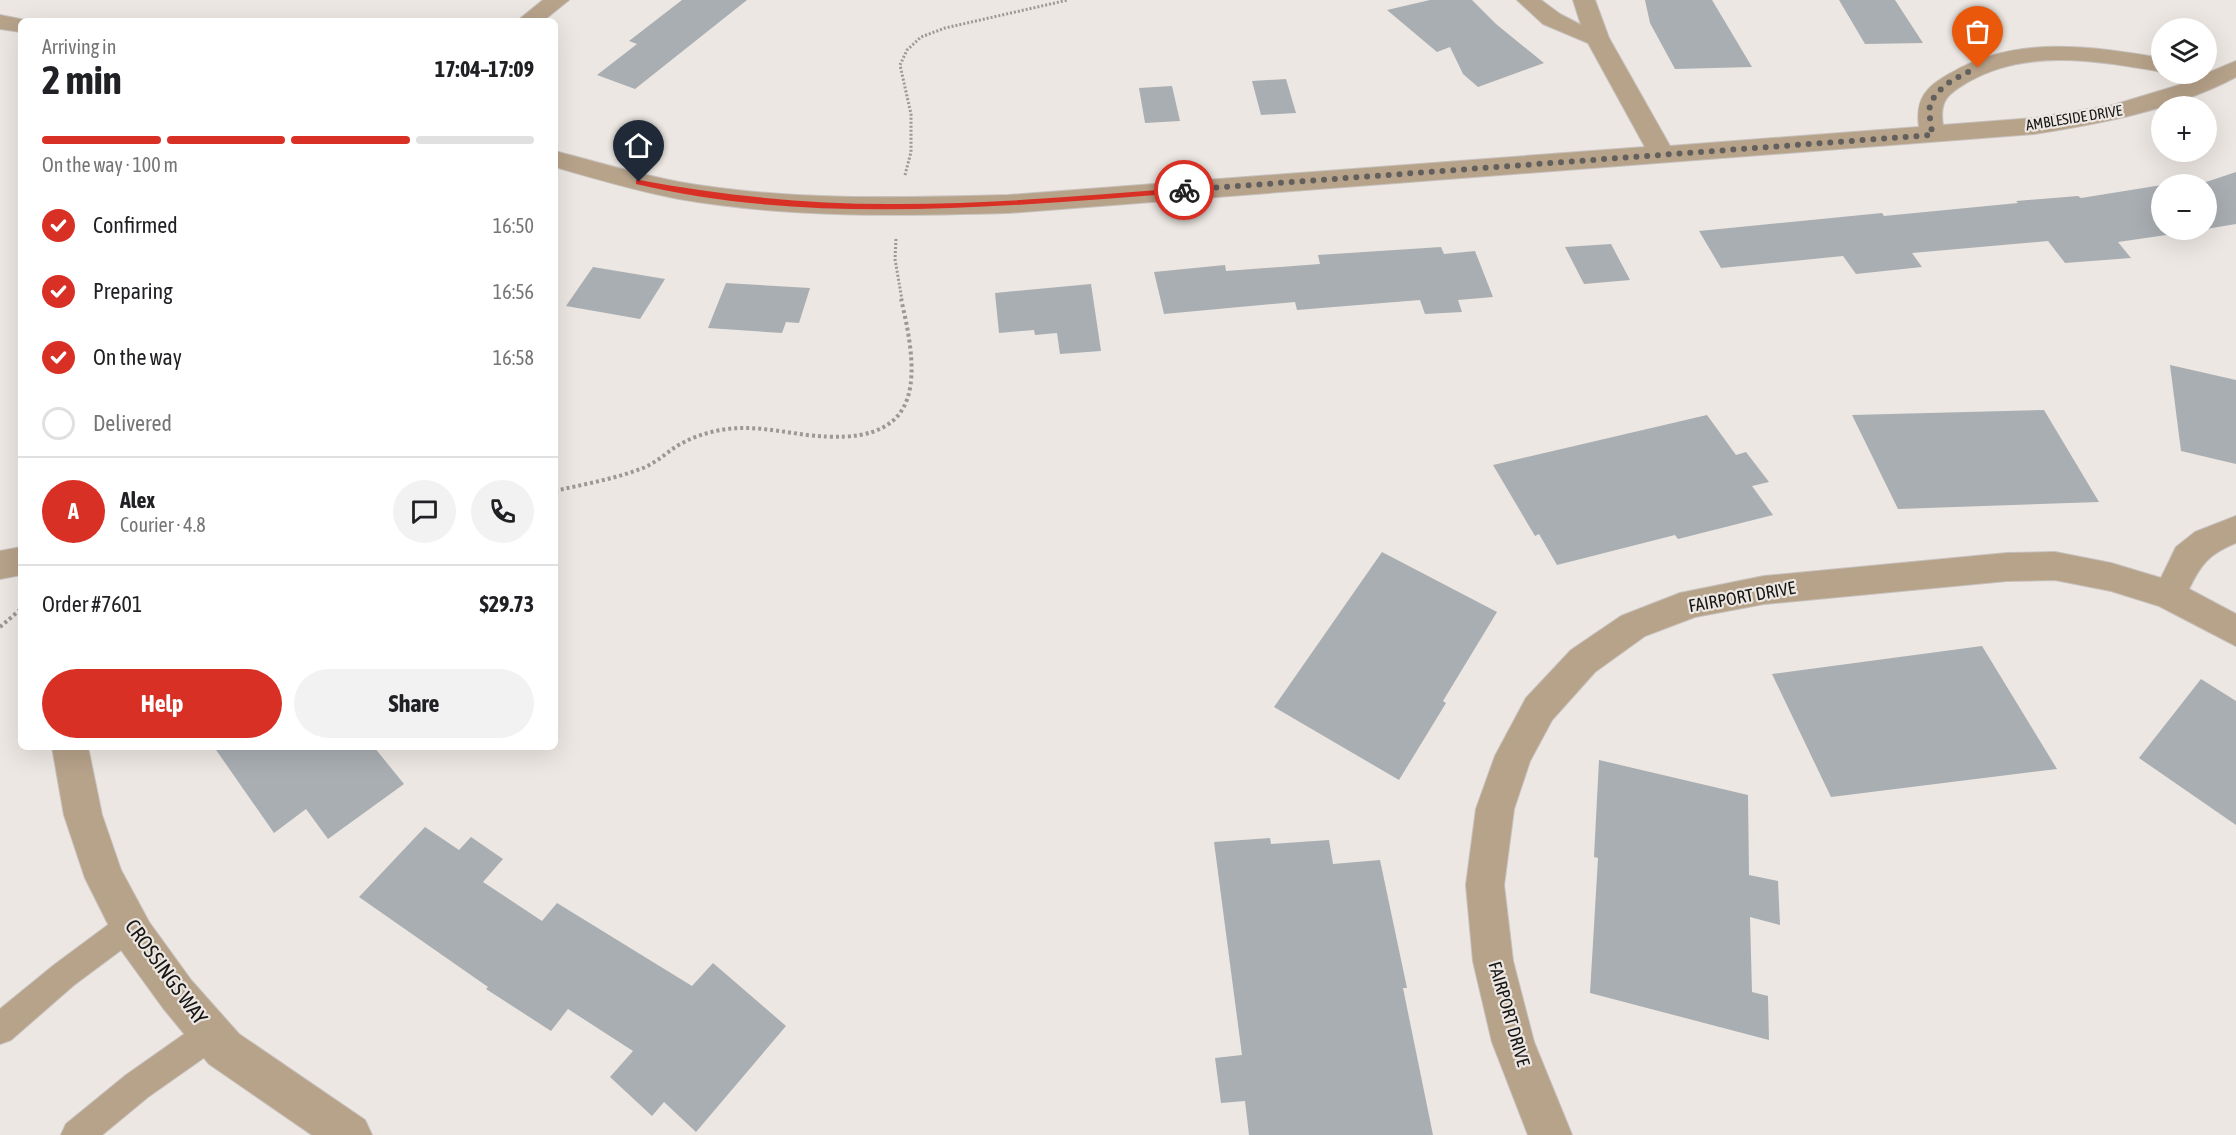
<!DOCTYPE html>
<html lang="en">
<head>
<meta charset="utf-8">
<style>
	:root { --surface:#fff; --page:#f2f2f2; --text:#202124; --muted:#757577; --line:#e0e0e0; --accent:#d93025 }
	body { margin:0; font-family:"Asap Condensed",sans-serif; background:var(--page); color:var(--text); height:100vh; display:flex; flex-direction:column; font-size:22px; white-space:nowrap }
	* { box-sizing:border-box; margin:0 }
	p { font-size:20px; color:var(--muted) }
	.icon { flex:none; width:33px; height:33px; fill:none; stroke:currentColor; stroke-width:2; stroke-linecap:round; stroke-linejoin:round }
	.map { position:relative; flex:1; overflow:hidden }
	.drawer { position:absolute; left:18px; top:18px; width:540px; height:732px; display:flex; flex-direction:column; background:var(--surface); border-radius:9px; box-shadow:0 6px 24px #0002 }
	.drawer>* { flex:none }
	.fabs { position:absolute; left:2151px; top:18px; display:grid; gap:12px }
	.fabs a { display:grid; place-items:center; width:66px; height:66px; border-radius:50%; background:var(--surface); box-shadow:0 6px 24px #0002; font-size:30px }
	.pin { position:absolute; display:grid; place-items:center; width:51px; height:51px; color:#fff; margin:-62px -26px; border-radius:50% 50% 50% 0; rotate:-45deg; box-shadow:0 0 6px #0007 }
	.pin .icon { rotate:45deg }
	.courier { position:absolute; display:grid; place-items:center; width:60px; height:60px; margin:-30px; border:4px solid #d93025; border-radius:50%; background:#fff; color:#222; box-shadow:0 2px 8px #0007 }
	.head em { font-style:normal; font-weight:700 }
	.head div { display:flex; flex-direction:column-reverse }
	.head { display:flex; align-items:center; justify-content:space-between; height:102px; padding:0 24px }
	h1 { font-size:39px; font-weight:700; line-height:45px }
	.bar { display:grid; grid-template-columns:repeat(4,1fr); gap:9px 6px; align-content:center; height:72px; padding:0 24px }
	.bar i { height:8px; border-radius:4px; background:var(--line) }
	.bar .selected { background:var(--accent) }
	.bar p { grid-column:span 4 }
	.line { display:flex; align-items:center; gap:15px; padding:0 24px; border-top:2px solid var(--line) }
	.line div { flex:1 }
	.round { display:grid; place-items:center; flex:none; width:63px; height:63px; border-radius:32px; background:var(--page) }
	ol { padding:0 24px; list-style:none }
	li { display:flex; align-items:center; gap:18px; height:66px }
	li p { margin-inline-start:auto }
	li .icon { padding:6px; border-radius:50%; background:var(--accent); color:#fff; stroke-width:4 }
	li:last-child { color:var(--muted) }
	li i { width:33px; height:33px; border:3px solid var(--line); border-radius:50% }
	.button { display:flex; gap:12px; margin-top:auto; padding:12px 24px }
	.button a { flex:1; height:69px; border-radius:36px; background:var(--accent); color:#fff; font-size:24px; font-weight:700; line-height:69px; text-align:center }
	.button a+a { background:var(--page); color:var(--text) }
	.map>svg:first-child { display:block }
	.building { fill:#a9aeb2 }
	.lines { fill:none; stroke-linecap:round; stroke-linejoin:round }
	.service-casing { stroke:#c6c1bd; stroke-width:2 }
	.minor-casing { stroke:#c6c1bd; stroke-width:2 }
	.path-far1 { stroke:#9c9894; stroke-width:3; stroke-dasharray:2 2; stroke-linecap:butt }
	.path { stroke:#9c9894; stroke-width:4; stroke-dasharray:3 3; stroke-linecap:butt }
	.service { fill:#b7a28a; fill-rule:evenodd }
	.minor { fill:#b7a28a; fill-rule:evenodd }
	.route { fill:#d93025 }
	.done { stroke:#625f5c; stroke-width:6; stroke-dasharray:0 10.8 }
	.labels { text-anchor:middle; stroke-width:4.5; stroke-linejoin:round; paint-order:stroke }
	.far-street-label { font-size:15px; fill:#171614; stroke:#ece7e2 }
	.street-label { font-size:18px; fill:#171614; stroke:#ece7e2 }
	.near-street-label { font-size:21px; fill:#171614; stroke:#ece7e2 }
</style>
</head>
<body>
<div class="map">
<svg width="2236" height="1135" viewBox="0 0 2236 1135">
	<rect width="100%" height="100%" fill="#ece7e2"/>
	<!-- building -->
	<g class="building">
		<path d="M682,0H747L635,89L597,75L637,44L629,41Z"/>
		<path d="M1430,0H1472L1496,24L1544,63L1478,87L1463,74L1450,47L1437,52L1387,10Z"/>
		<path d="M1645,0H1712L1752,67L1675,69L1650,23Z"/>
		<path d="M1839,0H1895L1923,43L1865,44Z"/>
		<path d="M1286,79L1296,113L1261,115L1252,81Z"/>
		<path d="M1172,86L1180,121L1145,123L1139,88Z"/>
		<path d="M2236,172V224L2206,229V184H2200Z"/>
		<path d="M2162,185V230H2201L2118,242L2131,258L2065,263L2048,241L1912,253L1922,267L1856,274L1843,256L1721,268L1699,231L1882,213L1884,216L2018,203L2016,201L2078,196L2081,198Z"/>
		<path d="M1611,244L1630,280L1584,284L1565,247Z"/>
		<path d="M1441,247L1444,254L1475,251L1493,297L1458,300L1462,312L1425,314L1420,300L1297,310L1295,302L1164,314L1154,272L1225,265L1226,271L1320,264L1318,255Z"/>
		<path d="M593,267L665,279L640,319L566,306Z"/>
		<path d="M726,283L810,288L799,323L786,322L782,333L708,328Z"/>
		<path d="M1091,284L1101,351L1060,354L1057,333L1035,335L1034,330L999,333L995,293Z"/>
		<path d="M2170,365L2236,380V464L2181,451Z"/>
		<path d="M2044,410L2099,502L1898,509L1852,415Z"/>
		<path d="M1707,415L1736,455L1746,452L1769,482L1752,486L1773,515L1678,539L1675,535L1557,565L1539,534L1535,536L1493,465Z"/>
		<path d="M1382,552L1497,612L1443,701L1446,703L1399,780L1274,707Z"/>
		<path d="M1982,646L2057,769L1831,797L1772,674Z"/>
		<path d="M2201,679L2236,701V825L2139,758Z"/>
		<path d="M214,747H374L404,784L328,839L306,809L274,833Z"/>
		<path d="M1599,760L1748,795L1749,875L1778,881L1780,925L1750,917L1752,992L1768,996L1769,1040L1590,993L1598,858L1594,857Z"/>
		<path d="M425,827L459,850L471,837L503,859L483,882L542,921L557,903L692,986L713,963L786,1026L696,1132L664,1102L652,1116L610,1077L633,1051L568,1009L551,1031L486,989L488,987L359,897Z"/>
		<path d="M1270,838L1271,844L1329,840L1333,864L1380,860L1407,988H1403L1433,1135H1249L1245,1101L1221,1103L1215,1058L1242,1055L1214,842Z"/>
	</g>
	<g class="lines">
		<defs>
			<g id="service">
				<path d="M130,912L140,916L144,926L140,936L74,985L11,1040L0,1044V1009L54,965L120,916Z"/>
				<path d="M211,1019L222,1023L226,1034L222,1045L148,1097L102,1135H61L66,1124L126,1075L200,1023Z"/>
			</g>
			<g id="minor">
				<path d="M543,0H569L543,21H517Z"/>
				<path d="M1517,0H1541L1560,14L1581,25L1573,0H1595L1609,38L1670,146L1919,127C1915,98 1927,86 1951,73C2015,35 2091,46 2162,58V72C2098,61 2026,48 1968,82C1948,94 1939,100 1943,125L2034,118L2113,105L2179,85L2236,61V77C2173,110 2104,123 2034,134L1008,213C898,216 788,218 679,199C637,191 596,179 555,167V151C596,162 637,174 679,182C788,201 898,198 1008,195L1645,147L1588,43L1543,24Z"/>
				<path d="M0,15L30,21H21V32L0,29Z"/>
				<path d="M2236,516V543C2209,554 2201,564 2189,589L2236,614V646L2159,606L2111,591L2055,580L2007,581L1764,604L1695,617L1645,636L1595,672L1552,720L1530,761L1514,809L1504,885L1513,961L1534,1042L1572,1135H1528L1492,1042L1473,961L1466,885L1476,809L1495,756L1526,698L1571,650L1621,616L1680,593L1764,576L2007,553L2055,552L2111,563L2161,578L2176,547L2195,532Z"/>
				<path d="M21,547V575L0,579V551Z"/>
				<path d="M52,747H88L102,815L121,870L149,922L191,980L239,1034L365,1120L372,1135H312L209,1064L163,1008L121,950L85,878L64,815Z"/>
			</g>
		</defs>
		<!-- service casing -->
		<use href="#service" class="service-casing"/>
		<!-- minor casing -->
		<use href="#minor" class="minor-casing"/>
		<!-- path-far1 -->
		<g class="path-far1">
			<path d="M905,175L911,152V114L900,65L907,50L921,37L945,28L1068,0"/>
			<path d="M896,239L895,259L902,300"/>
		</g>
		<!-- path -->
		<g class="path">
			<path d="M555,491C584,484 615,479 643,468C655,463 664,455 674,448C686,440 701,434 716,431C746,424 777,431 807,435C919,448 923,390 901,299"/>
			<path d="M0,627L21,609"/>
		</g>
		<!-- service -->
		<use href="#service" class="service"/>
		<!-- minor -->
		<use href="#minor" class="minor"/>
	</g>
	<!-- route -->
	<path class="route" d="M639,180C725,196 813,205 902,204C996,204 1090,195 1184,188L1188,190L1184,193C1004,206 813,226 636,184V180Z"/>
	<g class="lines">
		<!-- done -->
		<path class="done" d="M1184,190L1932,135C1932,127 1928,113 1930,106C1935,87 1962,74 1978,68"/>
	</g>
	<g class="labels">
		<!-- far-street labels -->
		<g class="far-street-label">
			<text transform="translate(2074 118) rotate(-9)" y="5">AMBLESIDE DRIVE</text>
		</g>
		<!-- street labels -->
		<g class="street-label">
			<text transform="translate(1742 597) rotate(-10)" y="6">FAIRPORT DRIVE</text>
			<text transform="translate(1509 1014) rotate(74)" y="6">FAIRPORT DRIVE</text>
		</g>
		<!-- near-street labels -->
		<g class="near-street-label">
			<text transform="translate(166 972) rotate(54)" y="7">CROSSINGS WAY</text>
		</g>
	</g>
</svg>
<div class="fabs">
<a><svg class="icon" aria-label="layers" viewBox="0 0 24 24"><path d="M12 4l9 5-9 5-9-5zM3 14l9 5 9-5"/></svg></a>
<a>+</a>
<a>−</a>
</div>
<div class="pin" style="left:1978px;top:68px;background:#ea580c"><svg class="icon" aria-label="bag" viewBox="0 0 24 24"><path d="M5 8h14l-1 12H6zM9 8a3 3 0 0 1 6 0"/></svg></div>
<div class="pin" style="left:639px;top:182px;background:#1f2937"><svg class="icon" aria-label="home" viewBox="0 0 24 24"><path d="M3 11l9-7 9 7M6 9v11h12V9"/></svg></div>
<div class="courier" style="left:1184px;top:190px"><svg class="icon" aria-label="bike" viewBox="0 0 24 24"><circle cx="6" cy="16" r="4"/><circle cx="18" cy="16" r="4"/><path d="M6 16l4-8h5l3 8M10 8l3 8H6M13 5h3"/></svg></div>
<section class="drawer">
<div class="head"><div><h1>2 min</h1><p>Arriving in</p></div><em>17:04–17:09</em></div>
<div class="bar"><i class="selected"></i><i class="selected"></i><i class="selected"></i><i></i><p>On the way · 100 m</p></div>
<ol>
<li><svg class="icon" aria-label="check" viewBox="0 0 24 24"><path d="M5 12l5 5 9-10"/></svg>Confirmed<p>16:50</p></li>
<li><svg class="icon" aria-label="check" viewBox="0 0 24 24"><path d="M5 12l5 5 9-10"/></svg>Preparing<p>16:56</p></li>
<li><svg class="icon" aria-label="check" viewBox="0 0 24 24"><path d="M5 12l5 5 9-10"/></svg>On the way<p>16:58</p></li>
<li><i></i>Delivered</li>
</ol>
<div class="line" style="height:108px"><b class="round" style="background:var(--accent);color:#fff">A</b><div><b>Alex</b><p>Courier · 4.8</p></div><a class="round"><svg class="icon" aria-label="chat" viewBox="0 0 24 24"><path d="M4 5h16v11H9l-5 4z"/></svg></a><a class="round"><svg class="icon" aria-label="phone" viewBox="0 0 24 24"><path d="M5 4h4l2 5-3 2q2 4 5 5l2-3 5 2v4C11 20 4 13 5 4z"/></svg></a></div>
<div class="line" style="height:78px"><div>Order #7601</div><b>$29.73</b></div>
<div class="button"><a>Help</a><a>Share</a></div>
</section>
</div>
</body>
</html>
